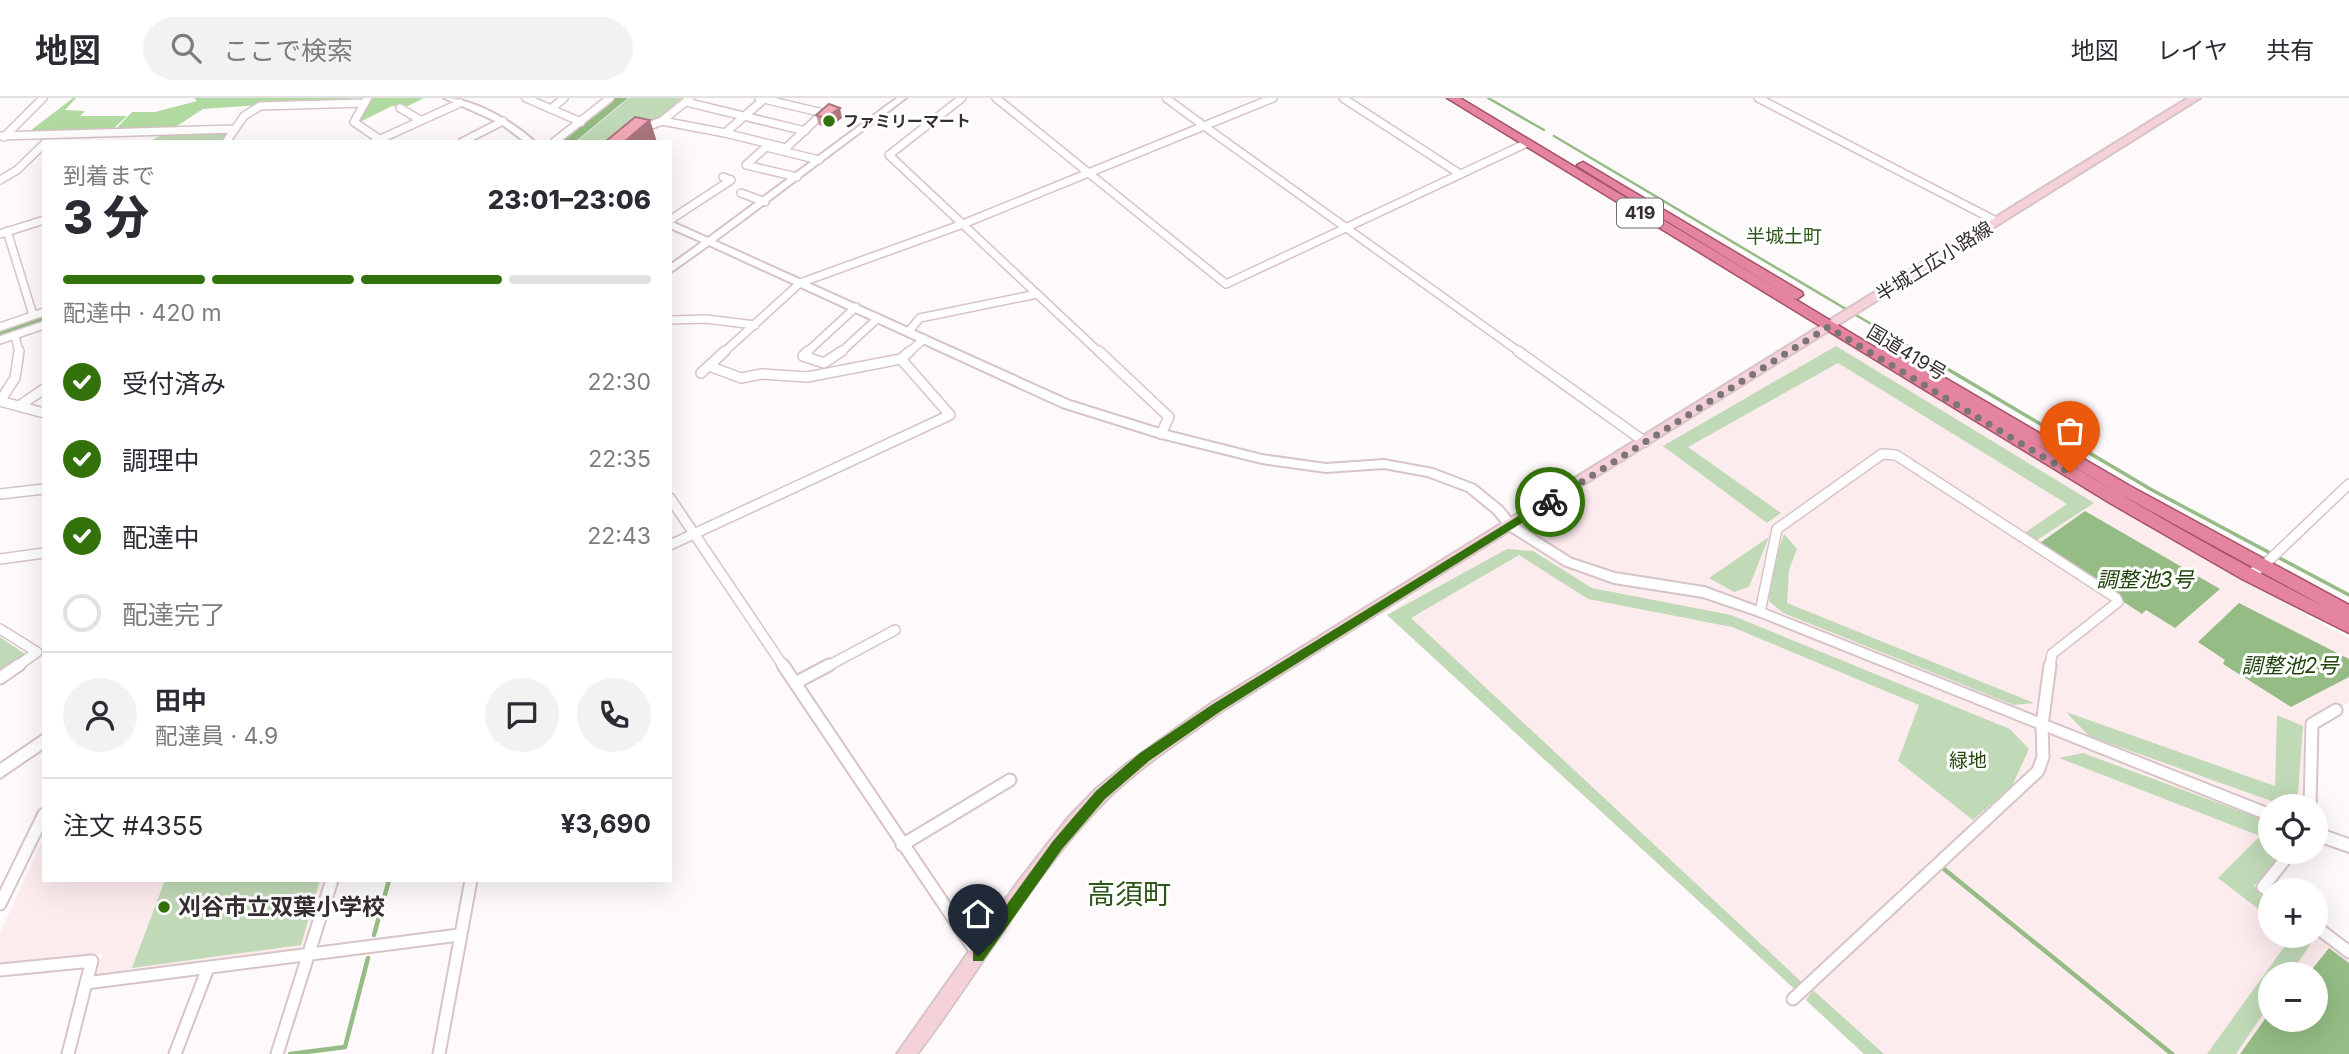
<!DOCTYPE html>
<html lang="ja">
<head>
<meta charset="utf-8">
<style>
	:root { --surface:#fff; --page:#f2f2f3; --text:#2b2b33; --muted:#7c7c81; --line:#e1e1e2; --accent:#33720a }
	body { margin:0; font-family:Inter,"Noto Sans JP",sans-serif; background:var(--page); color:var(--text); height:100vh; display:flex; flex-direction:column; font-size:26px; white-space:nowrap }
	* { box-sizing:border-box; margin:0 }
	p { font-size:23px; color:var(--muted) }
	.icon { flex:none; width:38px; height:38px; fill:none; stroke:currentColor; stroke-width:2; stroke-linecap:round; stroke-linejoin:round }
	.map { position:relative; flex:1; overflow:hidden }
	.sheet { position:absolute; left:42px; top:42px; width:630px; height:742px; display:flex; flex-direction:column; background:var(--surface); border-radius:0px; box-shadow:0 7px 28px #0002 }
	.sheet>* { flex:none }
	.controls { position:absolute; left:2258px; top:696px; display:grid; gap:14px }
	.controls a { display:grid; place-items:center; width:70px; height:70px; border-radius:50%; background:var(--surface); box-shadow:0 7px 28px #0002; font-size:35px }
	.pin { position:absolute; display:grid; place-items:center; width:60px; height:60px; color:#fff; margin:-72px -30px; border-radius:50% 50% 50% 0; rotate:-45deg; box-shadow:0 0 7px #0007 }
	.pin .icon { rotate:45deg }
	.courier { position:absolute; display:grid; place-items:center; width:70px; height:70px; margin:-35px; border:5px solid #33720a; border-radius:50%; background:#fff; color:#222; box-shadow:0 2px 9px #0007 }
	.overview em { font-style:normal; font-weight:800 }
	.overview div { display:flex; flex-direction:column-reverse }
	.overview { display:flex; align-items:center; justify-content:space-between; height:119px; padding:0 21px }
	h1 { font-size:46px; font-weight:800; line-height:52px }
	.bar { display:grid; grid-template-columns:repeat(4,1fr); gap:10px 7px; align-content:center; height:84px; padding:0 21px }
	.bar i { height:9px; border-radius:5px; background:var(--line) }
	.bar .current { background:var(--accent) }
	.bar p { grid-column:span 4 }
	.line { display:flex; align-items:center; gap:18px; padding:0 21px; border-top:2px solid var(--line) }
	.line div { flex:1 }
	.round { display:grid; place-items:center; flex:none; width:74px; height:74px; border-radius:37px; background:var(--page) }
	ol { padding:0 21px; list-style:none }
	li { display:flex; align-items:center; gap:21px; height:77px }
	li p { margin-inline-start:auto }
	li .icon { padding:7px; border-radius:50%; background:var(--accent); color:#fff; stroke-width:4 }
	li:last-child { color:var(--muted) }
	li i { width:38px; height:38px; border:4px solid var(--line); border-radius:50% }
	header { display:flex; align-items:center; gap:42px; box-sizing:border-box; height:98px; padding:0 35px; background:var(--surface); border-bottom:2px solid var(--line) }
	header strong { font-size:33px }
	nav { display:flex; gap:38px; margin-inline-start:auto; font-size:24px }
	.search { width:490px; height:63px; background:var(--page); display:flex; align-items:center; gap:18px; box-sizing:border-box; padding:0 24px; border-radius:38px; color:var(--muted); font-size:26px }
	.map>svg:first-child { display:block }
	.built { fill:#fdecee; fill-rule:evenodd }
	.green { fill:#c0d9b6 }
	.forest { fill:#b1daa1 }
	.water { fill:#94bc84 }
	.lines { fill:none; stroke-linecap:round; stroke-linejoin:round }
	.stream-far2 { stroke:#94bc84; stroke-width:2.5 }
	.stream-far1 { stroke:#94bc84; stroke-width:3.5 }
	.stream { stroke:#94bc84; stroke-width:4.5 }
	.river { fill:#94bc84; fill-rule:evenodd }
	.minor-far2-casing { stroke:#d8c4c7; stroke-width:10 }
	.minor-far1-casing { stroke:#d8c4c7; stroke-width:12 }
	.minor-casing { stroke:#d8c4c7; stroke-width:15 }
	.tertiary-casing { stroke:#d8c4c7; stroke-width:4 }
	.secondary-casing { stroke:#d8c4c7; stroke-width:4 }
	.trunk-casing { stroke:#a35267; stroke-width:3 }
	.minor-far2 { stroke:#fff; stroke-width:7 }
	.minor-far1 { stroke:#fff; stroke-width:9 }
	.minor { stroke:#fff; stroke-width:11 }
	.tertiary { fill:#fff; fill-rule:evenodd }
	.secondary { fill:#f5d1da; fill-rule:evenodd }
	.trunk { fill:#e4849e; fill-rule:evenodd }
	.wall { fill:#d1919d }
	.shaded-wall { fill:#aa7680 }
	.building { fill:#f3a9b7; stroke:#aa7680; stroke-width:2 }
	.route { fill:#33720a }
	.done { stroke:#7c7577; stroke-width:7; stroke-dasharray:0 12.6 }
	.poi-dot { fill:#33720a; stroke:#fff; stroke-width:2.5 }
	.labels { text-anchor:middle; stroke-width:6; stroke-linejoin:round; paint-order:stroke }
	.far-poi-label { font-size:16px; font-weight:bold; fill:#362e30; stroke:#fff; text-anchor:start }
	.shield { fill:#fff; stroke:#726d6e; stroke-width:2 }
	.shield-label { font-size:18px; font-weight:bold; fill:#362e30 }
	.far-quarter-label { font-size:19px; fill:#2d5519; stroke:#fff }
	.street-label { font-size:19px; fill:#362e30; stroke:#fff }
	.park-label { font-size:19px; fill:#21470d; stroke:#fff }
	.water-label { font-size:21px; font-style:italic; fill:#1e4308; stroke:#fff }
	.near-poi-label { font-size:23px; font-weight:bold; fill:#362e30; stroke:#fff; text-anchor:start }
	.near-quarter-label { font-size:28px; fill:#2d5519; stroke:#fff }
</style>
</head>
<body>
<header>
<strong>地図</strong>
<div class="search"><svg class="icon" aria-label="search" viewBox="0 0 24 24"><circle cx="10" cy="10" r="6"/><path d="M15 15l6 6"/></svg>ここで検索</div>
<nav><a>地図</a><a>レイヤ</a><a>共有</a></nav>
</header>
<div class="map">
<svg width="2349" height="956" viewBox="0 0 2349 956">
	<rect width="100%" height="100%" fill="#fefafb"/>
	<!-- built -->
	<g class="built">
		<path d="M1830,234L2237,480L2349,540V604L2312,626L2310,709H2270V754H2291L2263,789L2270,794V838H2315V828L2349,854V956H1864L1387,517L1493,438L1651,346ZM2270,877H2315V922H2270Z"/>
		<path d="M44,739V782H325L304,851L97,877L102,856L0,868V835Z"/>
	</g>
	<!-- green -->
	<g class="green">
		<path d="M629,0H682L660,20L610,44H576Z"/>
		<path d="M168,34L227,35L221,44H148Z"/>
		<path d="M1836,248L2094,405L2034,444L2023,436L2067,406L1838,265L1688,349L1781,415L1767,425L1663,348Z"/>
		<path d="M1784,436L1797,451L1789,472L1787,505L2034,605L2014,607L1783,515L1769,503L1774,465Z"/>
		<path d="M1769,439L1749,489L1734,494L1709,480Z"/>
		<path d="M1507,451L1533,453L1592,490L1731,517L2010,631L2029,651L2012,688L1973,722L1898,663L1919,607L1732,529L1588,501L1519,457L1411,520L1807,889L1799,895L1387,517Z"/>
		<path d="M0,539L25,556L0,574Z"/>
		<path d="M2066,614L2275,688L2277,617L2303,628L2297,709H2288L2089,638Z"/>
		<path d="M2083,655L2270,724V754H2283L2254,788L2270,800V820L2218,780L2260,738L2059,660Z"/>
		<path d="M165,782H320L301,847L132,870Z"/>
		<path d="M2315,835L2317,836L2290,877H2270V906L2236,956H2207L2292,838H2315Z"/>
		<path d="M1813,892L1884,956H1864L1806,902Z"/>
	</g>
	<!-- forest -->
	<g class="forest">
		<path d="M73,0H103H76L65,12L85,13L80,18H127L113,31L26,36Z"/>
		<path d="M194,0H358L203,11L174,30L115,32L132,14H155L197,3Z"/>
		<path d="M373,0H424L408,8H392L360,24L359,19Z"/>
	</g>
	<!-- water -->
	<g class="water">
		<path d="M2085,413L2220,491L2175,530L2146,512L2142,516L2037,447Z"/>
		<path d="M2239,505L2349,561V579L2291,609L2223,566L2225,562L2198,544Z"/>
		<path d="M2329,850L2349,865V956H2240L2270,914V922H2315V877H2297L2301,870L2309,875Z"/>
	</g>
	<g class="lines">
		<!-- stream-far2 -->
		<g class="stream-far2">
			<path d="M1488,0L1544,32"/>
			<path d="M1554,38L1920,255"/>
		</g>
		<!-- stream-far1 -->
		<path class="stream-far1" d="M1917,253L2152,392L2349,497"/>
		<!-- stream -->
		<g class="stream">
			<path d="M1939,767L2172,956"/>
			<path d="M374,837L389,782"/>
			<path d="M290,956L345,949L368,860"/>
		</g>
		<!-- river -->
		<g class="river">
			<path d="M612,0H628L575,44H558Z"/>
			<path d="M44,213V225L0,240V228Z"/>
		</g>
		<defs>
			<g id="minor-far2">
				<path d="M526,0L581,24"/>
				<path d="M759,0L764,1"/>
				<path d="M962,0L889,57L1100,255"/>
				<path d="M996,0L1226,186L1527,45"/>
				<path d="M1166,0L1204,28L1273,0"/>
				<path d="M1343,0L1460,76"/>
				<path d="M1758,0L1996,123"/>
				<path d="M367,1L354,24L382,43"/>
				<path d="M764,1L823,15L786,50L725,35Z"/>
				<path d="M686,4L805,33"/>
				<path d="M400,10L420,22"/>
				<path d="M551,11L564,0"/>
				<path d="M662,23L725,35"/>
				<path d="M639,32L662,23L690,0"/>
				<path d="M0,38L235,31"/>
				<path d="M4,39L43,0"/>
				<path d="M226,44L244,18L260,8L365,5"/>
				<path d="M374,44L460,5"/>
				<path d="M462,44L503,23"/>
				<path d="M554,44L610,0"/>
				<path d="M797,79L746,67L766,49L819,62"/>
				<path d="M0,82L17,72L44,46"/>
				<path d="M741,95L765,104"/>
				<path d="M670,122L731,82L723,79"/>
				<path d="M7,133L33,217"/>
				<path d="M0,136L44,122"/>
				<path d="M670,222L706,221L755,227"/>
				<path d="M0,229L44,214"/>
				<path d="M908,234L920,220L1037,196"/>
				<path d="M15,237L19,255"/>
				<path d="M0,242L44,227"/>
				<path d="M723,255L800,185L963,126L1204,28L1521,255"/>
				<path d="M806,255L856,209"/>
				<path d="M840,255L878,220"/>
				<path d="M908,255L924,241"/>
			</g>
			<g id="minor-far1">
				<path d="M808,253L803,258L824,265L842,253"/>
				<path d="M1099,253L1169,319L1161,336"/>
				<path d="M1518,253L1645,344"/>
				<path d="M709,268L741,280L762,276L807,279L901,261"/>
				<path d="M701,275L725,253"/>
				<path d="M0,303L15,280L19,253"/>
				<path d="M0,303L44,315"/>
				<path d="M19,308L44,291"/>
				<path d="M0,396L44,391"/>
				<path d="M670,400L784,569"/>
				<path d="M670,447L950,317L901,261L910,253"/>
				<path d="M0,461L44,455"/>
				<path d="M2248,477L2262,469L2349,386"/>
				<path d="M1760,514L1777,431L1882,356L1896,357L2116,500L2118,504L2052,556L2050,569"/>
				<path d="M0,531L37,554L16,569"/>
				<path d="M826,569L895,532"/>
			</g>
			<g id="minor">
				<path d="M783,567L978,857"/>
				<path d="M0,580L19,567"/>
				<path d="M795,585L829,567"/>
				<path d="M2310,709L2312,626L2336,612"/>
				<path d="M902,747L1010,682"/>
				<path d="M2270,794L2263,789L2291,754"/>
				<path d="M0,806L44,716"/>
				<path d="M2315,828L2349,854"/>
				<path d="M0,872L92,863L86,885L459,837"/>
				<path d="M1793,901L2038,673L2043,659L2042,627L2050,567"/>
				<path d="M68,956L86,885"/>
				<path d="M175,956L208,870"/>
				<path d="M277,956L332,782"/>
				<path d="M439,956L471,782"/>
			</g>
			<g id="tertiary">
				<path d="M444,0C473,0 514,24 535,44H525L500,25Z"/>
				<path d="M897,0H906L715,143L1070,303L1163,332L1262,357L1326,366L1384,362L1433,371L1475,387L1502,409L1515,425L1572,461L1615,475L1704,489L1764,511L2270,711V723L1756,517L1703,499L1614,485L1564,467L1507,431L1494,415L1467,393L1427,378L1384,370L1326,374L1262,365L1161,340L1062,309L709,147L670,175V167L702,144L670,130V123L708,140Z"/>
				<path d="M44,636V650L0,680V666Z"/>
				<path d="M2315,729L2349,741V754L2315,742Z"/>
			</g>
			<path id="secondary" d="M2188,0H2200L1222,613C1183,641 1142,667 1108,700C1032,775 982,872 917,956H897L1018,784L1068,720L1096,691L1124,668L1212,605Z"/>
			<g id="trunk">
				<path d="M1447,0H1460L1876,250L1877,246H1887L2130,388L2349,507V535L2242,481L2110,405ZM2002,326L2120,396L2323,508C2213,452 2107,389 2002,326Z"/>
				<path d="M1583,64L1802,194L1803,197L1797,201L1792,200L1579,69L1577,67Z"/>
			</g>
		</defs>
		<!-- minor-far2 casing -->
		<use href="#minor-far2" class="minor-far2-casing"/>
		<!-- minor-far1 casing -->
		<use href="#minor-far1" class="minor-far1-casing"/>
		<!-- minor casing -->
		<use href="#minor" class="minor-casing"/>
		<!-- tertiary casing -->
		<use href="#tertiary" class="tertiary-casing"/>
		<!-- secondary casing -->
		<use href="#secondary" class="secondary-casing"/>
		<!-- trunk casing -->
		<use href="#trunk" class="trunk-casing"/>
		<!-- minor-far2 -->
		<use href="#minor-far2" class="minor-far2"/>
		<!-- minor-far1 -->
		<use href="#minor-far1" class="minor-far1"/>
		<!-- minor -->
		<use href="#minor" class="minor"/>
		<!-- tertiary -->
		<use href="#tertiary" class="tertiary"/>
		<!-- secondary -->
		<use href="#secondary" class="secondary"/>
		<!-- trunk -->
		<use href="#trunk" class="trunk"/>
	</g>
	<!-- wall -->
	<path class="wall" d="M816,17L842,20L828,30L819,27Z"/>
	<!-- shaded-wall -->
	<g class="shaded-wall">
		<path d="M840,10L842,20L828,30L825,20Z"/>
		<path d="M650,22L657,44H624Z"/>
	</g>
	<!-- building -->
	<g class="building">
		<path d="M829,6L840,10L825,20L816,17Z"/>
		<path d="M635,19L650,22L624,44H605Z"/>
	</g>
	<!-- route -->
	<path class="route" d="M1546,401L1555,404L1221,613L1149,663L1105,701L1062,751L983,863H973V853L1053,743L1096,693L1140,655L1213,606Z"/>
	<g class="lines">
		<!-- done -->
		<path class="done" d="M1550,404L1828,229L2070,375"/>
	</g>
	<!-- markers -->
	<g class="poi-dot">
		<circle cx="829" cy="23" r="7"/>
		<circle cx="164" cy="809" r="7"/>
	</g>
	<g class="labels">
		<!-- far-poi labels -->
		<g class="far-poi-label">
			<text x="843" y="29">ファミリーマート</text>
		</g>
		<!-- shield labels -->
		<rect class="shield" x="1617" y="100.5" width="46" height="29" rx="5"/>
		<g class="shield-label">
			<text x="1640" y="121">419</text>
		</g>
		<!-- far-quarter labels -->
		<g class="far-quarter-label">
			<text x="1784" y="145">半城土町</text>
		</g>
		<!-- street labels -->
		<g class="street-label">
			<text transform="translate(1934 163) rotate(-32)" y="7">半城土広小路線</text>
			<text transform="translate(1907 254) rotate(31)" y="7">国道419号</text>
		</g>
		<!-- park labels -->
		<g class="park-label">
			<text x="1968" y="669">緑地</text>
		</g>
		<!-- water labels -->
		<g class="water-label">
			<text x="2145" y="489">調整池3号</text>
			<text x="2290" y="575">調整池2号</text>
		</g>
		<!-- near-poi labels -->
		<g class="near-poi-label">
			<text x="178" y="817">刈谷市立双葉小学校</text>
		</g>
		<!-- near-quarter labels -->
		<g class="near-quarter-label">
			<text x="1129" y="806">高須町</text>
		</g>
	</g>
</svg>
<div class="controls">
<a><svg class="icon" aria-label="locate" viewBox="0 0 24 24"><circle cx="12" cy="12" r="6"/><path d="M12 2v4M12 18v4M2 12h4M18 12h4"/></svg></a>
<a>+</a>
<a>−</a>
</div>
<div class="pin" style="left:2070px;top:375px;background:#ea580c"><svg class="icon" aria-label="bag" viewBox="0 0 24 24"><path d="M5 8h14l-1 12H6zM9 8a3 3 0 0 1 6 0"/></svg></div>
<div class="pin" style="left:978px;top:858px;background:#1f2937"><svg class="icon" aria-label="home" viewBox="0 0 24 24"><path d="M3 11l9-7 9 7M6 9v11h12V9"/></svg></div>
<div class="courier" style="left:1550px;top:404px"><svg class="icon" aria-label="bike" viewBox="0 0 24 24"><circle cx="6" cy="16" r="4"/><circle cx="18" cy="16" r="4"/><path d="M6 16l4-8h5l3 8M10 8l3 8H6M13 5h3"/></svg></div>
<section class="sheet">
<div class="overview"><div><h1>3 分</h1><p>到着まで</p></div><em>23:01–23:06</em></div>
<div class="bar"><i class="current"></i><i class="current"></i><i class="current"></i><i></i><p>配達中 · 420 m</p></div>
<ol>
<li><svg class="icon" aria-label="check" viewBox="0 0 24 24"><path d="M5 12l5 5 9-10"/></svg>受付済み<p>22:30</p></li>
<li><svg class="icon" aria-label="check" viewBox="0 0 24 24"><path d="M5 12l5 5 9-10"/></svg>調理中<p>22:35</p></li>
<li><svg class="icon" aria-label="check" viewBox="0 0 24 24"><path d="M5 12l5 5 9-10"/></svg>配達中<p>22:43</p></li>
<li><i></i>配達完了</li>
</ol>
<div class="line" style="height:126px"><a class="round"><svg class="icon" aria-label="person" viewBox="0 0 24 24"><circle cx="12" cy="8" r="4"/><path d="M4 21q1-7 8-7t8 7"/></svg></a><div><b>田中</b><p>配達員 · 4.9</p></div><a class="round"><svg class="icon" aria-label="chat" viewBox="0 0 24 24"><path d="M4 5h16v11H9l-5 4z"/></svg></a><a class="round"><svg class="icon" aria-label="phone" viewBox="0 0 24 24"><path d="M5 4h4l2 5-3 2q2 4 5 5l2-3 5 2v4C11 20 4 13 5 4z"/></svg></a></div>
<div class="line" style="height:91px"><div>注文 #4355</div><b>¥3,690</b></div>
</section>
</div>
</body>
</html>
